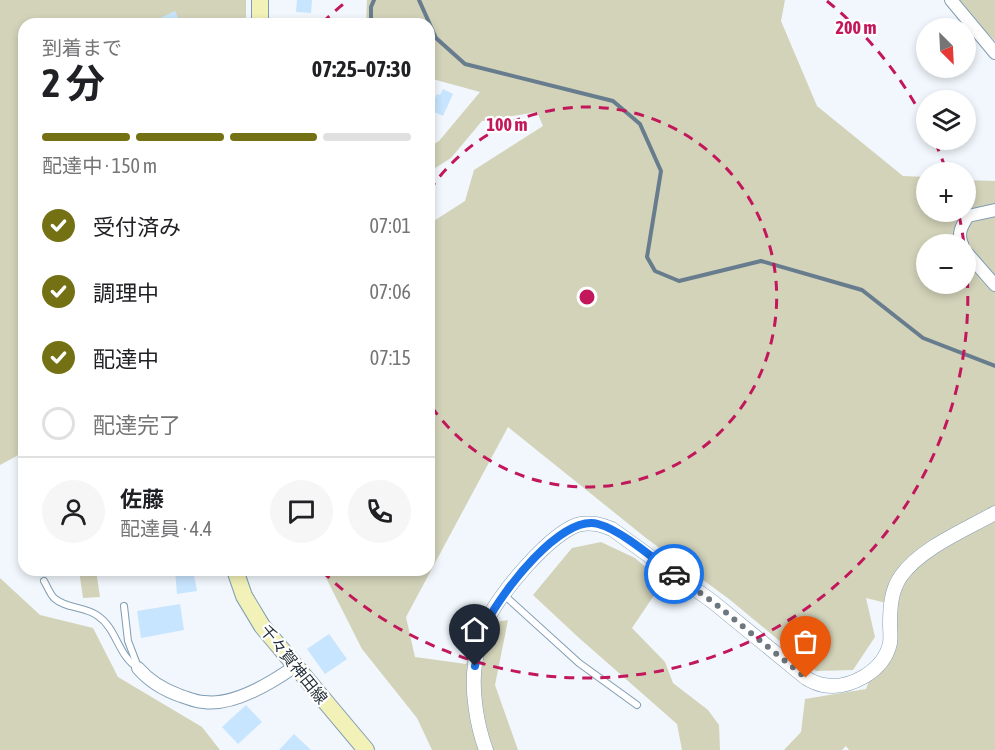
<!DOCTYPE html>
<html lang="ja">
<head>
<meta charset="utf-8">
<style>
	:root { --surface:#fff; --page:#f6f6f6; --text:#202124; --muted:#757577; --line:#e0e0e0; --accent:#747114 }
	body { margin:0; font-family:"Asap Condensed","Noto Sans JP",sans-serif; background:var(--page); color:var(--text); height:100vh; display:flex; flex-direction:column; font-size:22px; white-space:nowrap }
	* { box-sizing:border-box; margin:0 }
	p { font-size:20px; color:var(--muted) }
	.icon { flex:none; width:33px; height:33px; fill:none; stroke:currentColor; stroke-width:2; stroke-linecap:round; stroke-linejoin:round }
	.map { position:relative; flex:1; overflow:hidden }
	.panel { position:absolute; left:18px; top:18px; width:417px; height:558px; display:flex; flex-direction:column; background:var(--surface); border-radius:18px; box-shadow:0 3px 9px #0003 }
	.panel>* { flex:none }
	.needle { width:39px; rotate:156deg }
	.tools { position:absolute; left:916px; top:18px; display:grid; gap:12px }
	.tools a { display:grid; place-items:center; width:60px; height:60px; border-radius:50%; background:var(--surface); box-shadow:0 3px 9px #0003; font-size:30px }
	.pin { position:absolute; display:grid; place-items:center; width:51px; height:51px; color:#fff; margin:-62px -26px; border-radius:50% 50% 50% 0; rotate:-45deg; box-shadow:0 0 6px #0007 }
	.pin .icon { rotate:45deg }
	.courier { position:absolute; display:grid; place-items:center; width:60px; height:60px; margin:-30px; border:4px solid #1a73e8; border-radius:50%; background:#fff; color:#222; box-shadow:0 2px 8px #0007 }
	.summary em { font-style:normal; font-weight:700 }
	.summary div { display:flex; flex-direction:column-reverse }
	.summary { display:flex; align-items:center; justify-content:space-between; height:102px; padding:0 24px }
	h1 { font-size:39px; font-weight:700; line-height:45px }
	.bar { display:grid; grid-template-columns:repeat(4,1fr); gap:9px 6px; align-content:center; height:72px; padding:0 24px }
	.bar i { height:8px; border-radius:4px; background:var(--line) }
	.bar .active { background:var(--accent) }
	.bar p { grid-column:span 4 }
	.line { display:flex; align-items:center; gap:15px; padding:0 24px; border-top:2px solid var(--line) }
	.line div { flex:1 }
	.round { display:grid; place-items:center; flex:none; width:63px; height:63px; border-radius:32px; background:var(--page) }
	ol { padding:0 24px; list-style:none }
	li { display:flex; align-items:center; gap:18px; height:66px }
	li p { margin-inline-start:auto }
	li .icon { padding:6px; border-radius:50%; background:var(--accent); color:#fff; stroke-width:4 }
	li:last-child { color:var(--muted) }
	li i { width:33px; height:33px; border:3px solid var(--line); border-radius:50% }
	.map>svg:first-child { display:block }
	.green { fill:#d3d3ba; fill-rule:evenodd }
	.lines { fill:none; stroke-linecap:round; stroke-linejoin:round }
	.stream { stroke:#677c8d; stroke-width:4 }
	.building { fill:#c7e5fe }
	.service-casing { stroke:#809db4; stroke-width:8 }
	.minor-casing { stroke:#809db4; stroke-width:14 }
	.tertiary-casing { stroke:#809db4; stroke-width:15 }
	.secondary-casing { stroke:#809db4; stroke-width:18 }
	.service { stroke:#fff; stroke-width:6 }
	.minor { stroke:#fff; stroke-width:12 }
	.tertiary { stroke:#fff; stroke-width:14 }
	.secondary { stroke:#f2f1b8; stroke-width:16 }
	.done { stroke:#6d777f; stroke-width:6; stroke-dasharray:0 10.8 }
	.route { stroke:#1a73e8; stroke-width:8 }
	.ring { fill:none; stroke:#c2185b; stroke-width:3; stroke-dasharray:10 8 }
	.labels { text-anchor:middle; stroke-width:4.5; stroke-linejoin:round; paint-order:stroke }
	.street-label { font-size:16px; fill:#26323b; stroke:#fff }
	.centre { fill:#c2185b; stroke:#fff; stroke-width:3 }
	.ring-label { font-size:18px; text-anchor:middle; font-weight:bold; fill:#c2185b; stroke:#fff; stroke-width:4.5; stroke-linejoin:round; paint-order:stroke }
</style>
</head>
<body>
<div class="map">
<svg width="995" height="750" viewBox="0 0 995 750">
	<rect width="100%" height="100%" fill="#f1f7fc"/>
	<!-- green -->
	<g class="green">
		<path d="M0,0H246V24H24V452L0,465Z"/>
		<path d="M367,0H785L781,21L817,106L903,176L927,177V212H966V180L995,181V750H849L846,746L842,750H784L801,732L805,699L866,689L898,606L866,598L875,637L853,670L816,671L729,599L646,538L508,427L406,617L415,657L466,664L489,623L508,620L495,685L518,750H432L417,718L362,649L322,570H429V224L465,201L474,170L543,126L537,112L482,121L451,158L429,172V147L439,141L480,92L429,78V24H366ZM927,244H966V284H927Z"/>
		<path d="M954,0H995V41Z"/>
		<path d="M601,542L635,558L663,582L632,628L665,662L673,683L708,710L719,725L720,750H682L677,724L578,637L533,595L572,548Z"/>
		<path d="M79,570H96L100,597L83,598Z"/>
		<path d="M0,578L40,615L93,628L118,677L202,727L220,750H0Z"/>
	</g>
	<g class="lines">
		<!-- stream -->
		<g class="stream">
			<path d="M419,0L436,38L465,64L613,101L640,124L661,171L647,257L655,271L679,281L761,261L862,290L923,338L995,366"/>
			<path d="M371,24V7L374,0"/>
		</g>
	</g>
	<!-- building -->
	<g class="building">
		<path d="M297,0H312L311,13L296,12Z"/>
		<path d="M175,11L181,24H148Z"/>
		<path d="M443,89L453,94L443,116L430,110L437,94L440,95Z"/>
		<path d="M175,570H193L197,591L177,594Z"/>
		<path d="M180,604L184,630L141,638L137,611Z"/>
		<path d="M329,634L347,659L325,674L307,649Z"/>
		<path d="M246,705L262,722L238,744L222,727Z"/>
		<path d="M294,734L311,750H279Z"/>
	</g>
	<g class="lines">
		<defs>
			<g id="service">
				<path d="M44,581C47,586 50,594 54,598C66,609 85,606 98,616C117,629 118,656 138,668"/>
				<path d="M504,595L579,663L637,705"/>
				<path d="M124,606L128,641L138,667"/>
			</g>
			<g id="minor">
				<path d="M951,0L995,53"/>
				<path d="M962,244C957,234 962,225 968,216L995,210"/>
				<path d="M966,252L995,285"/>
				<path d="M138,668C149,681 164,690 181,696C188,698 196,702 204,702C233,706 271,683 294,667"/>
			</g>
			<path id="tertiary" d="M486,750C477,726 471,690 475,664C477,652 481,636 485,625C495,598 553,529 581,524C593,522 601,525 612,529L713,602L806,678C811,681 817,684 823,685C850,690 884,671 890,643C891,637 890,630 890,624C890,608 891,590 901,576C921,548 965,530 995,513"/>
			<g id="secondary">
				<path d="M260,0V24"/>
				<path d="M235,570L244,596L262,626L366,750"/>
			</g>
		</defs>
		<!-- service casing -->
		<use href="#service" class="service-casing"/>
		<!-- minor casing -->
		<use href="#minor" class="minor-casing"/>
		<!-- tertiary casing -->
		<use href="#tertiary" class="tertiary-casing"/>
		<!-- secondary casing -->
		<use href="#secondary" class="secondary-casing"/>
		<!-- service -->
		<use href="#service" class="service"/>
		<!-- minor -->
		<use href="#minor" class="minor"/>
		<!-- tertiary -->
		<use href="#tertiary" class="tertiary"/>
		<!-- secondary -->
		<use href="#secondary" class="secondary"/>
	</g>
	<g class="lines">
		<!-- done -->
		<path class="done" d="M674,574L713,602L806,678"/>
		<!-- route -->
		<path class="route" d="M475,666C478,652 480,635 487,622C501,593 561,514 598,524C621,530 654,559 674,574"/>
	</g>
	<!-- distance rings -->
	<g class="ring">
		<path d="M429 191A190 190 0 1 1 429 403"/>
		<path d="M322 23A381 381 0 0 1 347 1M827 1A381 381 0 0 1 926 124M935 142A381 381 0 0 1 946 170M959 215A381 381 0 0 1 964 244M966 260A381 381 0 0 1 322 571"/>
	</g>
	<g class="labels">
		<!-- street labels -->
		<g class="street-label">
			<text transform="translate(294 664) rotate(51)" y="6">千々賀神田線</text>
		</g>
	</g>
	<circle cx="587" cy="297" r="9" class="centre"/>
	<g class="ring-label">
		<text x="856" y="34">200 m</text>
		<text x="507" y="131">100 m</text>
	</g>
</svg>
<div class="tools">
<a><svg class="needle" viewBox="-14 -14 28 28"><path d="M0-13l5 13h-10z" fill="#e53935"/><path d="M0 13l5-13h-10z" fill="#757577"/></svg></a>
<a><svg class="icon" aria-label="layers" viewBox="0 0 24 24"><path d="M12 4l9 5-9 5-9-5zM3 14l9 5 9-5"/></svg></a>
<a>+</a>
<a>−</a>
</div>
<div class="pin" style="left:806px;top:678px;background:#ea580c"><svg class="icon" aria-label="bag" viewBox="0 0 24 24"><path d="M5 8h14l-1 12H6zM9 8a3 3 0 0 1 6 0"/></svg></div>
<div class="pin" style="left:475px;top:666px;background:#1f2937"><svg class="icon" aria-label="home" viewBox="0 0 24 24"><path d="M3 11l9-7 9 7M6 9v11h12V9"/></svg></div>
<div class="courier" style="left:674px;top:574px"><svg class="icon" aria-label="car" viewBox="0 0 24 24"><path d="M5 17H2v-5l4-1 3-4h7l3 4 3 1v5h-3M9 17h6M6 11h13"/><circle cx="7" cy="17" r="2"/><circle cx="17" cy="17" r="2"/></svg></div>
<section class="panel">
<div class="summary"><div><h1>2 分</h1><p>到着まで</p></div><em>07:25–07:30</em></div>
<div class="bar"><i class="active"></i><i class="active"></i><i class="active"></i><i></i><p>配達中 · 150 m</p></div>
<ol>
<li><svg class="icon" aria-label="check" viewBox="0 0 24 24"><path d="M5 12l5 5 9-10"/></svg>受付済み<p>07:01</p></li>
<li><svg class="icon" aria-label="check" viewBox="0 0 24 24"><path d="M5 12l5 5 9-10"/></svg>調理中<p>07:06</p></li>
<li><svg class="icon" aria-label="check" viewBox="0 0 24 24"><path d="M5 12l5 5 9-10"/></svg>配達中<p>07:15</p></li>
<li><i></i>配達完了</li>
</ol>
<div class="line" style="height:108px"><a class="round"><svg class="icon" aria-label="person" viewBox="0 0 24 24"><circle cx="12" cy="8" r="4"/><path d="M4 21q1-7 8-7t8 7"/></svg></a><div><b>佐藤</b><p>配達員 · 4.4</p></div><a class="round"><svg class="icon" aria-label="chat" viewBox="0 0 24 24"><path d="M4 5h16v11H9l-5 4z"/></svg></a><a class="round"><svg class="icon" aria-label="phone" viewBox="0 0 24 24"><path d="M5 4h4l2 5-3 2q2 4 5 5l2-3 5 2v4C11 20 4 13 5 4z"/></svg></a></div>
</section>
</div>
</body>
</html>
